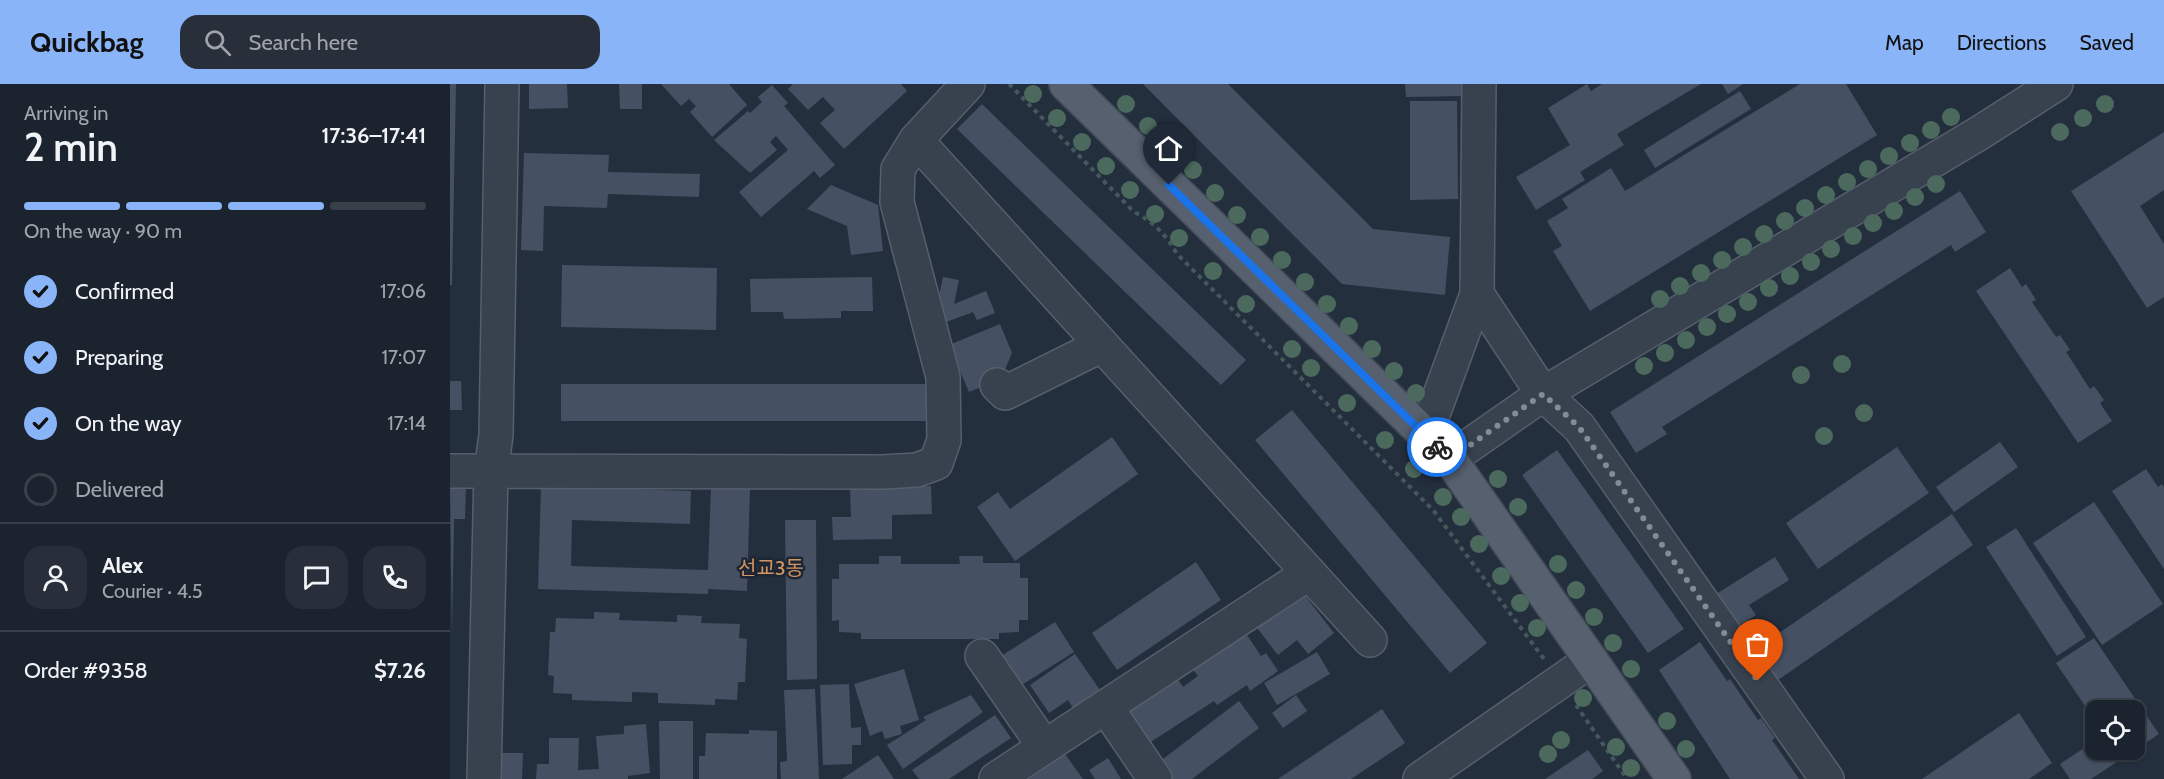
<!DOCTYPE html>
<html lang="en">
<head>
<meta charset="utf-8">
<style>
	:root { --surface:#1b232e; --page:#282f3a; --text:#f1f3f6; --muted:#a0a4aa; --line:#39404a; --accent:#8ab4f8 }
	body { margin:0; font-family:Cabin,"Noto Sans KR",sans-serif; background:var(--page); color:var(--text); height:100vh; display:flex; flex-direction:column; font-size:22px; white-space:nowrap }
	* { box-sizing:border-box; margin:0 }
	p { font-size:20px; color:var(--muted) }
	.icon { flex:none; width:33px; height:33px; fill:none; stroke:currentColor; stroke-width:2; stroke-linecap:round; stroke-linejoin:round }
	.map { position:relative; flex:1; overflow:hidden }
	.sheet { display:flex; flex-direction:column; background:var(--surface); width:450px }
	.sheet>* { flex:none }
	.controls { position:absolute; left:1635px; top:616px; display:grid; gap:12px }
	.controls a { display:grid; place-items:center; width:60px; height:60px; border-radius:12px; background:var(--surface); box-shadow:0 2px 4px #0004,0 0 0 2px var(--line); font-size:30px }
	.pin { position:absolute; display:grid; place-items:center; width:51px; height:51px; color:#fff; margin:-62px -26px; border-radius:50% 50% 50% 0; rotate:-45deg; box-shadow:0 0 6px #0007 }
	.pin .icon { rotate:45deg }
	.courier { position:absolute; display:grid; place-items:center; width:60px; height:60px; margin:-30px; border:4px solid #1a73e8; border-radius:50%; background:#fff; color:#222; box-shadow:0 2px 8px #0007 }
	.head em { font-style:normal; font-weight:600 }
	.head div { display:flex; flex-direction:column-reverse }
	.head { display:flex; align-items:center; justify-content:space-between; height:102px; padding:0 24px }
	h1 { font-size:39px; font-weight:600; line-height:45px }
	.bar { display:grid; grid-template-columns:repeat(4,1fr); gap:9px 6px; align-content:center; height:72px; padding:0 24px }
	.bar i { height:8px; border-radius:4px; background:var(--line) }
	.bar .active { background:var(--accent) }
	.bar p { grid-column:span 4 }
	.line { display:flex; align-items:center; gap:15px; padding:0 24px; border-top:2px solid var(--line) }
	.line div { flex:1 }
	.round { display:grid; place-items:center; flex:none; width:63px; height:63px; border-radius:18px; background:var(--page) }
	ol { padding:0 24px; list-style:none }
	li { display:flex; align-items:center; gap:18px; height:66px }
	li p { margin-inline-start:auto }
	li .icon { padding:6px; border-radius:50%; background:var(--accent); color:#111; stroke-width:4 }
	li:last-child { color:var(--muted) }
	li i { width:33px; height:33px; border:3px solid var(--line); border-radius:50% }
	header { display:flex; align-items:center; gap:36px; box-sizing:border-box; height:84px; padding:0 30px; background:var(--accent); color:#111 }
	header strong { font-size:28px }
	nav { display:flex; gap:33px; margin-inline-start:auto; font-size:21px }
	.search { width:420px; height:54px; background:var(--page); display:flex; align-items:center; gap:15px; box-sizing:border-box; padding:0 21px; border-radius:18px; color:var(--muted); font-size:22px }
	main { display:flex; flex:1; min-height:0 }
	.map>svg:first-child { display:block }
	.building { fill:#455162 }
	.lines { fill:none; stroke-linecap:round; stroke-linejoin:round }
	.minor-casing { stroke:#565f6c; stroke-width:36 }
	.major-casing { stroke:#414a57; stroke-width:36 }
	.path { stroke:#44595c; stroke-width:4; stroke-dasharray:4.5 4.5; stroke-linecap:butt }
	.minor { stroke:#38414e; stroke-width:33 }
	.major { stroke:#56606e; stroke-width:33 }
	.tree { fill:#4b6a5d }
	.done { stroke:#828b98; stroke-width:6; stroke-dasharray:0 10.8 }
	.route { stroke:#1a73e8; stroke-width:8 }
	.labels { text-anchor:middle; stroke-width:5; stroke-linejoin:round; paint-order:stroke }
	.quarter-label { font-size:20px; fill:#d59563; stroke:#1d2633 }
</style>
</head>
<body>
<header>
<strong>Quickbag</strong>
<div class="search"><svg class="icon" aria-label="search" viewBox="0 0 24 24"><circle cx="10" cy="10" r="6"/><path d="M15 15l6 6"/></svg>Search here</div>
<nav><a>Map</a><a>Directions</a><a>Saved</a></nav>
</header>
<main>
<section class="sheet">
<div class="head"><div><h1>2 min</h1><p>Arriving in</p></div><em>17:36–17:41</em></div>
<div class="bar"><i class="active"></i><i class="active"></i><i class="active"></i><i></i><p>On the way · 90 m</p></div>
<ol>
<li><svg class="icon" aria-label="check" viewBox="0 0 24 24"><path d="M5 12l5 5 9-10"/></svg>Confirmed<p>17:06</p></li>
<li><svg class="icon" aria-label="check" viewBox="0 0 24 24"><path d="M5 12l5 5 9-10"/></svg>Preparing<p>17:07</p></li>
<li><svg class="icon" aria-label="check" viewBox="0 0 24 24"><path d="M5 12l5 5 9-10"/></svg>On the way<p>17:14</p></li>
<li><i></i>Delivered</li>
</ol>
<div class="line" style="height:108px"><a class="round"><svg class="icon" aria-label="person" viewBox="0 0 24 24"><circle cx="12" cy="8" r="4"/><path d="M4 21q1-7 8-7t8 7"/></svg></a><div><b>Alex</b><p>Courier · 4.5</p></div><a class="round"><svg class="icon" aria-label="chat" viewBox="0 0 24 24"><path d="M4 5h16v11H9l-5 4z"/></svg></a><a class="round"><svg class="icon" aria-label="phone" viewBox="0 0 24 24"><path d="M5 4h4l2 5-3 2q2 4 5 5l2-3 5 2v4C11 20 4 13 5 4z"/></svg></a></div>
<div class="line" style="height:78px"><div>Order #9358</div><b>$7.26</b></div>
</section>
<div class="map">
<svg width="1714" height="695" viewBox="0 0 1714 695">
	<rect width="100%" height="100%" fill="#242f3e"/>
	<!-- building -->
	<g class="building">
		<path d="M0,0H6L2,201H0Z"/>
		<path d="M79,0H117L118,24L79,25Z"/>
		<path d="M169,0H192V25H170Z"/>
		<path d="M211,0H279L297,21L262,53L240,28L246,22L239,15L231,22Z"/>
		<path d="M343,0H451L457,7L394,65L370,39L385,26L373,13L358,26L338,5Z"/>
		<path d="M693,0H778L923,145L1000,153L995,211L892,200Z"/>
		<path d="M955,0H1012L1013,12L956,13Z"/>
		<path d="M1137,0L1141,7L1152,0H1251L1167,50L1174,61L1130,88L1135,96L1086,126L1066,93L1120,61L1098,24Z"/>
		<path d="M1272,0H1293L1278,10Z"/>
		<path d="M1350,0H1396L1427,51L1140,227L1103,167L1112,162L1097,137L1118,124L1112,115L1161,84L1175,107Z"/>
		<path d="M322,1L338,19L334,22L385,81L370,94L364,87L311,133L289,108L338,66L326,52L320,58L327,66L300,89L264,56L298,27L300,29L312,18L308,13Z"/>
		<path d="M1290,7L1301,25L1205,84L1194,66Z"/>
		<path d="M960,17H1007L1008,115L960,116Z"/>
		<path d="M532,20L796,276L771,301L507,45Z"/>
		<path d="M1714,48V106L1690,122L1714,160V213L1697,224L1621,107Z"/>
		<path d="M74,69L159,71L158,88L250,90L249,113L158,110L157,124L94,122L93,167L71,166Z"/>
		<path d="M381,101L428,121L433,167L401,171L397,142L357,125Z"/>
		<path d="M1510,107L1536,148L1505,168L1501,161L1212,343L1217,350L1186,369L1160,328Z"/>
		<path d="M112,181L267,184L266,246L111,243Z"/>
		<path d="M1560,184L1572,203L1576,200L1586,216L1582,218L1606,253L1610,251L1620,266L1616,268L1640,305L1644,302L1654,316L1650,319L1662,337L1628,359L1526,207Z"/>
		<path d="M422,193L423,227H391V234L334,235L333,228H301L300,195Z"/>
		<path d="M493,193L509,196L504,220L536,207L545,229L527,236L523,228L491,240L486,227Z"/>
		<path d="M550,240L562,269L551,295L519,308L499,261Z"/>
		<path d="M0,297H11L12,326H0Z"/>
		<rect x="111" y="300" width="372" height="37"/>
		<path d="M842,326L1037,559L1000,589L805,356Z"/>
		<path d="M662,353L688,390L565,477L527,423L548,408L560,425Z"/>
		<path d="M1550,358L1568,383L1504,428L1486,403Z"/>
		<path d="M1447,363L1479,409L1368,485L1336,439Z"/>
		<path d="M1107,366L1234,545L1198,569L1072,391Z"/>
		<path d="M1696,385L1708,403L1712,400L1714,403V485L1662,407Z"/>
		<path d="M0,401L16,402L15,435H4L2,550Z"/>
		<path d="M91,402L241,407L240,440L122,436L121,482L258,486L261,404L300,405L297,507L258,505V510L88,505Z"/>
		<path d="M481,402L482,430L442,431V455L383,456L382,433H401L400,404Z"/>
		<path d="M1644,418L1713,520L1652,561L1583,459Z"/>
		<path d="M1502,430L1523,461L1328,596L1306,565Z"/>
		<path d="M335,436H366L367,595L337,596Z"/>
		<path d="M1566,444L1636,553L1607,572L1536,463Z"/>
		<path d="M429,472H451V480H510L509,472H533V479H570V494H578V536H569V548L549,549V555H411V549L389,548V536L382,537V495H389V480H429Z"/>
		<path d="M1325,473L1339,496L1299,521L1306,531L1284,545L1263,512Z"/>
		<path d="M746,478L771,516L667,586L642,549Z"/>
		<path d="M850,505L884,549L858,570L847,556L828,571L804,540Z"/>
		<path d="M144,528L170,529L169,536L227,538V531L252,532L251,539L290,540L289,554L297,555L295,598H288L287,616L265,615V621L208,619V609L182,608V618L122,616V610L103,609L104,592L98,591L100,548H105L106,534L144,535Z"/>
		<path d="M605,538L624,568L570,602L551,572Z"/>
		<path d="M793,545L811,572L816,569L828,587L800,607L797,601L767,621L764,617L693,663L669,626L724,590L733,603L748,592L741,583Z"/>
		<path d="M1644,554L1709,650L1641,695H1620L1610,680L1646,656V666H1684V627H1646V638L1606,579Z"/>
		<path d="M1250,558L1277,597L1280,595L1308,636L1311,634L1325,654L1322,656L1349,695H1280L1209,586Z"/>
		<path d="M867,568L880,590L827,621L814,599Z"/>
		<path d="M625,570L654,612L627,630L618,616L599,629L580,601Z"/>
		<path d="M454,585L469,636L450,642L452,650L435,655L432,647L420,652L404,600Z"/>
		<path d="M399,600L401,644L411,643V661H402V680L373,681L370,601Z"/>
		<path d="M365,605L369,695H331L330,678L337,677L334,606Z"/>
		<path d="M521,611L533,628L453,685L437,661L476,636L473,633Z"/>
		<path d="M846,611L857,627L833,644L822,629Z"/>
		<path d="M789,617L809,644L742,695H722L709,678Z"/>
		<path d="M932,625L955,659L901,695H828Z"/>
		<path d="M1569,629L1602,679L1579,695H1472Z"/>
		<path d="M545,631L561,654L499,695H469L462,686Z"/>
		<path d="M209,637H243V695H210Z"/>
		<path d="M196,640L200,689L178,692V695H86L87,680H99V654H129L128,686L149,685L146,652L174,650V642Z"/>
		<path d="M299,646L327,647V695H249V672H255L256,649L299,650Z"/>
		<path d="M1138,666L1153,687L1142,695H1095Z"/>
		<path d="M47,669H73L72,695H46Z"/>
		<path d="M615,670L633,695H579Z"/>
		<path d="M428,671L444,695H392Z"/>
		<path d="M658,674L671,695H645L639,686Z"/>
	</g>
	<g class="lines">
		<defs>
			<g id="minor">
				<path d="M518,0L466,56L920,556"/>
				<path d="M1027,210L1093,310L1129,343L1377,695"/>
				<path d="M547,301L555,309L652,261"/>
				<path d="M975,352L1027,210L1029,0"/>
				<path d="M1000,375L1093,310L1531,48L1606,0"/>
				<path d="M0,387L433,388L467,386L486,379L494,356L493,293L447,118L448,85L466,56"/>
				<path d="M532,572L594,662"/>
				<path d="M656,623L705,695"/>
				<path d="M34,695L41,388L46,351L52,0"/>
				<path d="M546,695L859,489"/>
				<path d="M970,695L1141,576"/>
			</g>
			<path id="major" d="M616,0L1000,375L1224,695"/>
		</defs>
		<!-- minor casing -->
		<use href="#minor" class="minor-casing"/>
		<!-- major casing -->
		<use href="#major" class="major-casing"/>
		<!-- path -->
		<g class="path">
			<path d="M559,0L684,128C703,137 717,152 727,170L983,426L1094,575"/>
			<path d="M1126,621L1177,695"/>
		</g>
		<!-- minor -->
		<use href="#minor" class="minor"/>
		<!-- major -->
		<use href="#major" class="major"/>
	</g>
	<!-- trees -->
	<g class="tree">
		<circle cx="583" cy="10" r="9"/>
		<circle cx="676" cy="20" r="9"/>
		<circle cx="1655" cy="20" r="9"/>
		<circle cx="1501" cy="33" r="9"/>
		<circle cx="607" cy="34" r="9"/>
		<circle cx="1633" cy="34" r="9"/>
		<circle cx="698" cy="42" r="9"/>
		<circle cx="1481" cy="46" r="9"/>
		<circle cx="1610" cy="48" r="9"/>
		<circle cx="632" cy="58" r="9"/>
		<circle cx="1460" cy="59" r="9"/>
		<circle cx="720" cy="64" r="9"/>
		<circle cx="1439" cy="72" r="9"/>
		<circle cx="656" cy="82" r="9"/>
		<circle cx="1418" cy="85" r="9"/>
		<circle cx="743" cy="86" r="9"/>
		<circle cx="1397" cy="98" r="9"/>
		<circle cx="1486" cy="100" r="9"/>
		<circle cx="680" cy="106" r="9"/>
		<circle cx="765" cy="109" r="9"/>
		<circle cx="1376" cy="111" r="9"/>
		<circle cx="1465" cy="113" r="9"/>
		<circle cx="1355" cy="124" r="9"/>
		<circle cx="1444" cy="127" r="9"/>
		<circle cx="705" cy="130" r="9"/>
		<circle cx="787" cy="131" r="9"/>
		<circle cx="1335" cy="137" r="9"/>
		<circle cx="1423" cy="139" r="9"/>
		<circle cx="1314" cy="150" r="9"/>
		<circle cx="1403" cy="152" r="9"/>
		<circle cx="810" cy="153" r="9"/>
		<circle cx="729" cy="154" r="9"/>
		<circle cx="1293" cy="163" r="9"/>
		<circle cx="1381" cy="165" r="9"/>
		<circle cx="832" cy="176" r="9"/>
		<circle cx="1272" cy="176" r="9"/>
		<circle cx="1361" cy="178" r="9"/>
		<circle cx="763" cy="187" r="9"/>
		<circle cx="1251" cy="189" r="9"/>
		<circle cx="1340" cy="192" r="9"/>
		<circle cx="855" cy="198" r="9"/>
		<circle cx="1230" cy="202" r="9"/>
		<circle cx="1319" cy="204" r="9"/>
		<circle cx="1210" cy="215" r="9"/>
		<circle cx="1298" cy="218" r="9"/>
		<circle cx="796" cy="220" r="9"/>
		<circle cx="877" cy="220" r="9"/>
		<circle cx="1277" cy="230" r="9"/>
		<circle cx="899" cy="242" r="9"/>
		<circle cx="1257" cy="243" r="9"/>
		<circle cx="1236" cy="256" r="9"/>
		<circle cx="842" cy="265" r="9"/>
		<circle cx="922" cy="265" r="9"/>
		<circle cx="1215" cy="269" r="9"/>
		<circle cx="1392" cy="280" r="9"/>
		<circle cx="1194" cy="282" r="9"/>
		<circle cx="861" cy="284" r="9"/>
		<circle cx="944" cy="287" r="9"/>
		<circle cx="1351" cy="291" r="9"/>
		<circle cx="966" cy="309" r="9"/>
		<circle cx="897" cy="319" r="9"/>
		<circle cx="1414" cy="329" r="9"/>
		<circle cx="1374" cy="352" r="9"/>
		<circle cx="935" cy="356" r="9"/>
		<circle cx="964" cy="385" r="9"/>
		<circle cx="1048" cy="395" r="9"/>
		<circle cx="993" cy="413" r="9"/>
		<circle cx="1068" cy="423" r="9"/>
		<circle cx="1011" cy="433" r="9"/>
		<circle cx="1029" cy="460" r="9"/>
		<circle cx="1108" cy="480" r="9"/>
		<circle cx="1051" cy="492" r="9"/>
		<circle cx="1126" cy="506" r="9"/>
		<circle cx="1070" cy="519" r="9"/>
		<circle cx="1144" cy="533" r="9"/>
		<circle cx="1087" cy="544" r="9"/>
		<circle cx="1163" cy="559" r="9"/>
		<circle cx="1181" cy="585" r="9"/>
		<circle cx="1133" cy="614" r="9"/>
		<circle cx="1217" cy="637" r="9"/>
		<circle cx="1111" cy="656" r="9"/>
		<circle cx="1166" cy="663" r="9"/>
		<circle cx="1236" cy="665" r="9"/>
		<circle cx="1098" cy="670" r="9"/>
		<circle cx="1181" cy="684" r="9"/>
	</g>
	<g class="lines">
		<!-- done -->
		<path class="done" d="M987,363L1000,375L1093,310L1129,343L1308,597"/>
		<!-- route -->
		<path class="route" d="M719,101L987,363"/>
	</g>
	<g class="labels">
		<!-- quarter labels -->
		<g class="quarter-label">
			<text x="321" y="491">선교3동</text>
		</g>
	</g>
</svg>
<div class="controls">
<a><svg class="icon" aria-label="locate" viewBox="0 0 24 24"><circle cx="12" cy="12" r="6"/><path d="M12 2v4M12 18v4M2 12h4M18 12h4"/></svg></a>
</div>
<div class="pin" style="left:1308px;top:597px;background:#ea580c"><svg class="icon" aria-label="bag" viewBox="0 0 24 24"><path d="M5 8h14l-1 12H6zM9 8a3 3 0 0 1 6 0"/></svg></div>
<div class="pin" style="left:719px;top:101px;background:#1f2937"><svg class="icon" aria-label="home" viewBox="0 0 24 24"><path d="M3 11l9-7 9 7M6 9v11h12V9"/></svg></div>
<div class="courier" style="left:987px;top:363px"><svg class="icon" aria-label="bike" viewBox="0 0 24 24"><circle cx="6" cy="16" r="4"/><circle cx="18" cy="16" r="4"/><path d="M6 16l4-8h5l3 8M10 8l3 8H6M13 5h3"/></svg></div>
</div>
</main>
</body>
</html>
